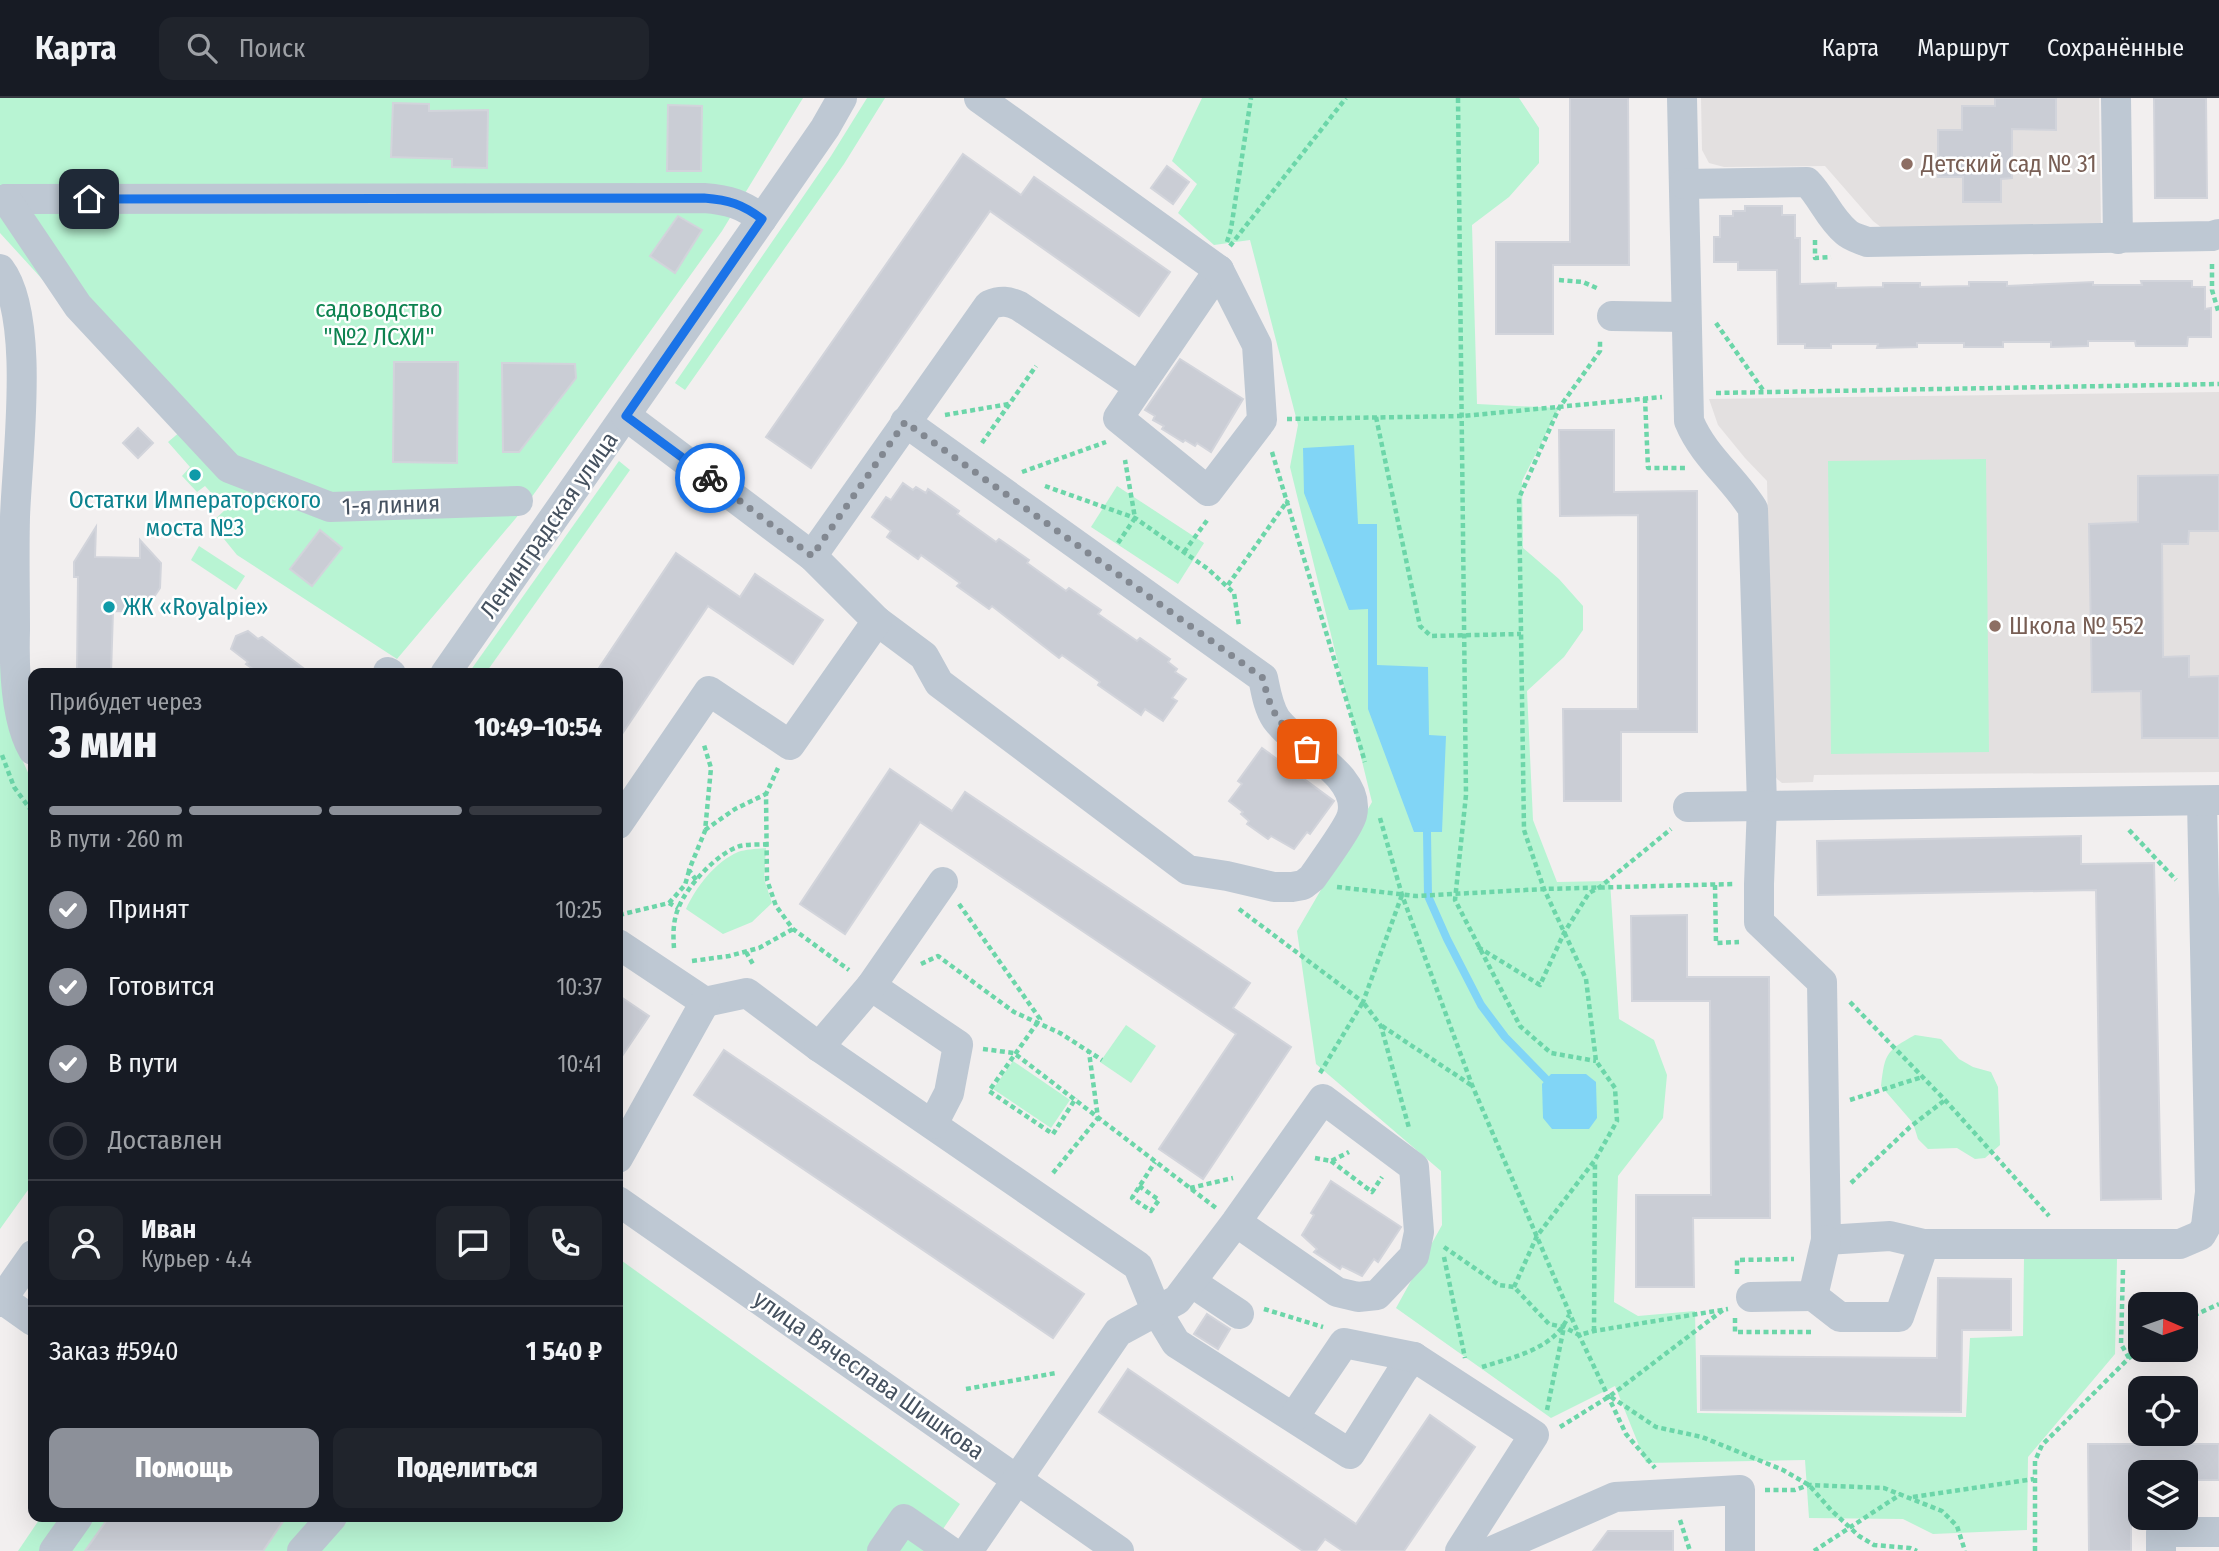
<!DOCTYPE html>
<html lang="ru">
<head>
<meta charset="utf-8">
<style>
	:root { --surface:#171b24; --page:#20242c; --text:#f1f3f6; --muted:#9ea1a6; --line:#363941; --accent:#8c9099 }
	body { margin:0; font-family:"Fira Sans Condensed",sans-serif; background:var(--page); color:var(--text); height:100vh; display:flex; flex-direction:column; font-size:26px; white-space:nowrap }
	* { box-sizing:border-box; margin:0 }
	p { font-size:23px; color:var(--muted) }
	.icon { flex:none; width:38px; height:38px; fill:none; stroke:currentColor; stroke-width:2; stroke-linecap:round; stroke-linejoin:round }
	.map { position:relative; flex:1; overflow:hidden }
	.drawer { position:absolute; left:28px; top:570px; width:595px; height:854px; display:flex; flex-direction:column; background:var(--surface); border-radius:14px; box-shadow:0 7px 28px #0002 }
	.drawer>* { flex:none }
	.needle { width:46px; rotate:92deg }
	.tools { position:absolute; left:2128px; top:1194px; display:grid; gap:14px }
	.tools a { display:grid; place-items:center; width:70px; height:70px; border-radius:14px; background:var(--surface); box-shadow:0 7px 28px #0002; font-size:35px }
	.pin { position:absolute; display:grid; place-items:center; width:60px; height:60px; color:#fff; margin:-30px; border-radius:14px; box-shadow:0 4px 10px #0006 }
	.courier { position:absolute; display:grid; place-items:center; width:70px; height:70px; margin:-35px; border:5px solid #1a73e8; border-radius:50%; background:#fff; color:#222; box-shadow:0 2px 9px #0007 }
	.headline em { font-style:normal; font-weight:800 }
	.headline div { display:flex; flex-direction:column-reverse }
	.headline { display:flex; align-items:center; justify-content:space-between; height:119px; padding:0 21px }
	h1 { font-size:46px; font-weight:800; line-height:52px }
	.bar { display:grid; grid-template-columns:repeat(4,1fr); gap:10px 7px; align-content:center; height:84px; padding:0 21px }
	.bar i { height:9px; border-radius:5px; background:var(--line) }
	.bar .active { background:var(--accent) }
	.bar p { grid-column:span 4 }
	.line { display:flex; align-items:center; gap:18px; padding:0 21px; border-top:2px solid var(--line) }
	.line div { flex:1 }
	.round { display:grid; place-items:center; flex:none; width:74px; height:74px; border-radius:14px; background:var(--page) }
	ol { padding:0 21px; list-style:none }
	li { display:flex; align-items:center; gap:21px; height:77px }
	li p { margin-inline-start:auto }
	li .icon { padding:7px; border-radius:50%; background:var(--accent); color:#fff; stroke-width:4 }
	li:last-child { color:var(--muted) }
	li i { width:38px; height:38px; border:4px solid var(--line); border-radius:50% }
	.cta { display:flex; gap:14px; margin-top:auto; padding:14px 21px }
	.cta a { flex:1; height:80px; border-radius:14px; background:var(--accent); color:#fff; font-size:28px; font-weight:800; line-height:80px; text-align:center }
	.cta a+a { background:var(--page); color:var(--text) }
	header { display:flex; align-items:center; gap:42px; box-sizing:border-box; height:98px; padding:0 35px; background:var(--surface); border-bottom:2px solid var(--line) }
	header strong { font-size:33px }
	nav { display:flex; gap:38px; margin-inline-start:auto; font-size:24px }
	.search { width:490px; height:63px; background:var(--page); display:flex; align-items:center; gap:18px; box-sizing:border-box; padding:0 24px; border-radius:14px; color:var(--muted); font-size:26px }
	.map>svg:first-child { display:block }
	.education { fill:#e3e0e0 }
	.green { fill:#b8f4d3 }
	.water { fill:#81d5f6 }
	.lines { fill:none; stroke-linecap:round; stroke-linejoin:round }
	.stream { stroke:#81d5f6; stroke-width:8 }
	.building { fill:#cacdd5; stroke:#d2d4db; stroke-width:2 }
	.path { stroke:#6cd6a9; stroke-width:4.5; stroke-dasharray:5 3.5; stroke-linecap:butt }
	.minor { stroke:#bec8d3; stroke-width:30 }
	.done { stroke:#828891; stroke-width:7; stroke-dasharray:0 12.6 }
	.route { stroke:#1a73e8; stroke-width:9 }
	.education-dot { fill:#8d6e63; stroke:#fff; stroke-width:2.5 }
	.culture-dot { fill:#0f9aa8; stroke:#fff; stroke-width:2.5 }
	.labels { text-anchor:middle; stroke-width:5; stroke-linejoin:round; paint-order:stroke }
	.education-label { font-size:24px; fill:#785e54; stroke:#fff; text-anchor:start }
	.park-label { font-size:24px; fill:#0d8350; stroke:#fff }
	.culture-label { font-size:24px; fill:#0d838f; stroke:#fff }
	.street-label { font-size:24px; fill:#45515f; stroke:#fff }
</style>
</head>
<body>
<header>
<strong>Карта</strong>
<div class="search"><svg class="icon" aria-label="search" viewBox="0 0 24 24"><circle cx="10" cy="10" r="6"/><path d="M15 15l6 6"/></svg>Поиск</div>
<nav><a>Карта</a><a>Маршрут</a><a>Сохранённые</a></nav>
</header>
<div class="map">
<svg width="2219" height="1453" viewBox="0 0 2219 1453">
	<rect width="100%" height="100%" fill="#f2efef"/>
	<!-- education -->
	<g class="education">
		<path d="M1701,0H2099L2101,128L1882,130L1873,123L1825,68L1724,69L1709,65L1702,52Z"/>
		<path d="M2219,294V674L1814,677L1813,684L1782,685L1777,681L1774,675L1767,383L1745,360L1718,327L1709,301Z"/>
	</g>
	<!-- green -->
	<g class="green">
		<path d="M0,0H803L722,133L521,414L397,561L237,457L211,425L226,411L205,388L197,394L182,378L190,369L168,344L181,333L0,135Z"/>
		<path d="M867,0H885L844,66L685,292L675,285L831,58Z"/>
		<path d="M1202,0H1519L1539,30V65L1509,99L1472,127L1477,306L1559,310L1522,383L1523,450L1559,481L1583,508V532L1564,559L1527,593L1533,722L1557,784L1610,783L1619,921L1654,942L1667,977L1663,1020L1618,1078L1614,1204L1638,1218L1695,1213L1697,1315L1966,1319L1970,1240L2023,1238L2024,1160L2117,1161L2115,1256L2028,1359L2027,1432L1933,1436L1903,1421L1809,1420L1805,1362L1646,1365L1615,1288L1551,1320L1396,1210L1442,1127L1441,1073L1316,966L1297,833L1372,704L1290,369L1298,327L1250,142L1214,147L1178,115L1197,86L1172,63Z"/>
		<path d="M1986,361L1989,654L1831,656L1828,363Z"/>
		<path d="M619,363L630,372L485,576H468Z"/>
		<path d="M1117,388L1204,445L1178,486L1091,429Z"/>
		<path d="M199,448L245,478L236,492L191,462Z"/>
		<path d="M0,567H2C3,606 14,650 33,684V1085L0,1131Z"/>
		<path d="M766,750L764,781L772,805L752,824L723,836L686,811C696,789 715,764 738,754C746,751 757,751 766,750Z"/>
		<path d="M1126,927L1156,948L1131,985L1100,964Z"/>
		<path d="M1915,937L1941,941L1959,961L1973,969L1991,974L1998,989L2000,1047L1985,1060L1975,1061L1957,1050L1928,1051L1918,1041L1913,1025L1881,988C1885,955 1886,953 1915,937Z"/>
		<path d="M1013,963L1070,1002L1051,1030L993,991Z"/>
		<path d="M618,1160L960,1406L928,1453H18L41,1419H618Z"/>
	</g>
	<!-- water -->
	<g class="water">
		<path d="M1354,347L1358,426H1377V567L1428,569L1429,637L1446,638L1442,734H1414L1368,611V511L1349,512L1304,395L1303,350Z"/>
		<path d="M1551,976H1586L1596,984L1597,1020L1589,1031H1552L1543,1020L1542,986Z"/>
	</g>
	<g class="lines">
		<!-- stream -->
		<path class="stream" d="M1427,734L1428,798L1447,841L1481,907L1505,939L1546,981"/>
	</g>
	<!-- building -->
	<g class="building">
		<path d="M1570,0H1628L1629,167H1553V236H1496V144H1570Z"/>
		<path d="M1995,0H2056V32L2012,31V80L2001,81V104H1963V79H1938V32H1962V8H1995Z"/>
		<path d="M2154,0H2206L2207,100H2155Z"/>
		<path d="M393,5L429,6V13L488,12L487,70L452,69V61L391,59Z"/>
		<path d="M668,7L702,8L701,73H667Z"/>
		<path d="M963,56L1021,97L1034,79L1170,174L1139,218L990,113L811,370L766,339Z"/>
		<path d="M1167,68L1189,84L1173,106L1151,90Z"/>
		<path d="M1745,108H1782V117H1795V140H1800V186L1836,185V190L1883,189V185H1920V189L1969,188V184H2007V188L2093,184V187H2142L2141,183H2192V189H2205V211L2211,210V239H2188L2187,248H2136L2135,243H2088V248L2051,249V244H2003V249H1964V245H1917V249L1877,250L1878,246H1831V250H1805V246H1778L1777,172H1738V164H1714V139H1720V118H1733V113H1745Z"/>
		<path d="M678,118L702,132L675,175L650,158Z"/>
		<path d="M1180,261L1243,301L1211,354L1197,345L1195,348L1185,342L1183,344L1162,331L1164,328L1153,322L1155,318L1145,312Z"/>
		<path d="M394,264H458L457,365L393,364Z"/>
		<path d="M502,265L575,266L576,280L519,354H503Z"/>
		<path d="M138,330L153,345L138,360L123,345Z"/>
		<path d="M1559,332H1614V394L1697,393V634H1621V703H1564L1563,611H1638V417L1560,418Z"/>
		<path d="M2219,377V433H2189L2188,446H2162L2163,559L2189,558V579L2219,578V640H2142L2141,593L2092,594L2089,426L2138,424V378Z"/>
		<path d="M903,385L913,392L916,389L926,395L928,391L959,413L957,416L996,444L999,441L1029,462L1027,465L1066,493L1069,490L1101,512L1098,516L1137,543L1140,540L1170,561L1168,564L1177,571L1175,574L1186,581L1172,600L1177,603L1163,623L1145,611L1141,617L1098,587L1100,584L1062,557L1059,560L992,508L989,511L957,488L960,485L921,457L918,461L887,439L891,433L872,419L886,399L891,402Z"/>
		<path d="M96,429L95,459L140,460V442L161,465L160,490L152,502L141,505V514L113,513L111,576H77L78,479H74V464Z"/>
		<path d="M320,432L342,450L312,488L290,471Z"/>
		<path d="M676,455L740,499L755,476L823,522L793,566L708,508L618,642V576H595Z"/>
		<path d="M248,533L258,541L262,539L311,576H260L246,566L248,564L231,551L236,538Z"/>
		<path d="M1262,650L1334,703L1310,736L1307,734L1294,751L1271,738L1268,741L1247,726L1249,723L1241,716L1243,714L1229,703L1242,686L1238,683Z"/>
		<path d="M890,671L952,713L965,694L1250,885L1233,910L1291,949L1203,1081L1159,1051L1236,936L920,724L845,836L800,806Z"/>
		<path d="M2081,738V766L2154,765L2161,1101L2101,1102L2096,792L1818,797L1817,743Z"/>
		<path d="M1687,817V879H1769L1770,1120H1693L1694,1189H1636V1097H1711L1710,903H1632L1631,818Z"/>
		<path d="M618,897L649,918L618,964Z"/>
		<path d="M724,952L1084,1196L1053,1240L694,997Z"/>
		<path d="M1331,1083L1401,1129L1378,1164L1374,1161L1362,1178L1342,1168L1340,1171L1314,1154L1317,1151L1302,1137L1314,1117L1311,1115Z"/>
		<path d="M1938,1180L2011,1181V1232H1962L1961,1314L1701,1312V1258L1937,1260Z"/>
		<path d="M1207,1216L1230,1231L1218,1251L1194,1236Z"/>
		<path d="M1128,1271L1356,1426L1430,1317L1475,1349L1404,1453H1343L1325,1441L1316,1453H1303L1099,1314Z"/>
		<path d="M2088,1346H2219V1382H2186V1374H2140V1382H2131V1453H2089Z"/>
		<path d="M109,1419H286L263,1453H85Z"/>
		<path d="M1608,1433H1673V1453H1593Z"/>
	</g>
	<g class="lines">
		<!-- path -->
		<g class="path">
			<path d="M1458,0L1466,697L1455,802L1520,928L1551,955L1596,963"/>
			<path d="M1815,142V160L1831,159"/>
			<path d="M1227,144L1231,131L1251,0"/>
			<path d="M1230,148L1346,0"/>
			<path d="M2212,166V192L2219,216"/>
			<path d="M1559,182L1583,184L1599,191"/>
			<path d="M1716,225L1763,292"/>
			<path d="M1716,295L2219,286"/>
			<path d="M1645,300L1648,370H1686"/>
			<path d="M945,317L1009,306"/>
			<path d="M1376,319L1420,528L1431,538L1521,536"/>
			<path d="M1287,321L1463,318L1662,299"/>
			<path d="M982,345L1036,268"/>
			<path d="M1272,354L1365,664"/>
			<path d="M1022,374L1106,344"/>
			<path d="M1045,388L1135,420L1208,471L1234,495L1239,528"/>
			<path d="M1118,445L1135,420L1125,362"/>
			<path d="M1184,454L1208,421"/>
			<path d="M1228,487L1288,402"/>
			<path d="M2,657L14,689L33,715"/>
			<path d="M778,670L766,696L767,782L776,808L793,831L849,872"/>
			<path d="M1380,720L1402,797L1472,987L1579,1237L1626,1336L1655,1370"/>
			<path d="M705,732L735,711L766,696"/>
			<path d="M2129,732L2176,782"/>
			<path d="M696,782L689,772L705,733L711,670L704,647"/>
			<path d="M1715,787L1716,845L1739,844"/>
			<path d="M1337,789L1416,798L1544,791L1733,786"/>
			<path d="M669,805L685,787L689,773"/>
			<path d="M959,806L1040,921L989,993L1053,1036L1076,1000"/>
			<path d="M1239,811L1363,904L1402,797"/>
			<path d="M619,817L669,805L678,810"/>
			<path d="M1478,849L1540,887L1564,835L1589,795L1600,789L1671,731"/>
			<path d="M674,850C673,837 673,823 678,811C686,789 717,755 740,748C749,746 759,747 768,746"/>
			<path d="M746,854L754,868"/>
			<path d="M692,863L729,858L759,850L793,831"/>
			<path d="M921,866L938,858L1014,914L1060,935L1102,962"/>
			<path d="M1850,904L1945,1002L2049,1118"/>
			<path d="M1382,928L1471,987"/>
			<path d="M983,951L1014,955L1216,1110"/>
			<path d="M1320,975L1363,904L1381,928L1409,1030"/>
			<path d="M1850,1002L1922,979"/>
			<path d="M1315,1060L1331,1063L1349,1054"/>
			<path d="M1331,1063L1372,1094L1382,1079"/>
			<path d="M1053,1075L1098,1020L1089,954"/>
			<path d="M1851,1085L1910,1029L1945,1002"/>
			<path d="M1139,1088L1159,1102L1151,1113L1132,1100L1155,1064"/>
			<path d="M1190,1090L1233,1080"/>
			<path d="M1444,1149L1499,1187L1514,1189L1549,1226L1564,1229L1579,1237L1594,1233L1728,1211"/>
			<path d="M1444,1159L1465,1260"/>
			<path d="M2123,1172L2121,1246L2129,1260"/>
			<path d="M1737,1176V1162L1794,1161"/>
			<path d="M1514,1189L1537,1138L1595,1062L1617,1023L1615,990L1596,963L1586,881L1544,791L1524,732L1519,400L1559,310L1600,253V243"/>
			<path d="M1264,1211L1323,1229"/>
			<path d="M1735,1220V1234H1814"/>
			<path d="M2186,1221L2219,1206"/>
			<path d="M1594,1233L1595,1063"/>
			<path d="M1482,1269C1514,1259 1555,1251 1569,1217"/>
			<path d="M966,1291L1056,1275"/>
			<path d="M1611,1299L1656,1329L1702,1339L1783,1372L1809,1387L1831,1412L1859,1438L1874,1447L1910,1450L1917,1453"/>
			<path d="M1547,1312L1564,1229"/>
			<path d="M1560,1329L1610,1298L1723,1212"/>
			<path d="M1765,1392H1795L1809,1387L1884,1390L1942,1413L1957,1428L1965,1453"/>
			<path d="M1913,1399L2034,1381"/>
			<path d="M1680,1422L1690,1453"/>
			<path d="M1814,1453L1901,1396"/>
			<path d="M2035,1453V1363L2042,1347L2129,1260L2141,1251"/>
		</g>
		<!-- minor -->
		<g class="minor">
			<path d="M1682,0L1689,323C1704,359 1733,379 1753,411L1762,707L1759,786V824L1822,884L1826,1142L1890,1138L1924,1146H2180L2201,1137L2206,1128L2210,1094L2202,703"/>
			<path d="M2116,0L2118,141"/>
			<path d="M1684,86L1807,84C1822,99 1829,120 1846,134C1851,139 1860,141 1867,144L2212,138L2219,136"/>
			<path d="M6,101L704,100C729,102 742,106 762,121"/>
			<path d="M6,101L78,208L229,370L330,409L518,403"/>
			<path d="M0,171C36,218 17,358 15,419C14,456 15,494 15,532C14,567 15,621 33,652"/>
			<path d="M1612,218L1686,219"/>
			<path d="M1139,289L1219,172"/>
			<path d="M812,458L989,207C1001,202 1008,203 1019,208L1139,289L1118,320L1208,393L1262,322L1257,247L1219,172L979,0"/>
			<path d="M877,523L924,558L939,585L1188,772L1227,778L1274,789H1292L1303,787L1312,780C1321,767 1349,729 1352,717C1362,677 1297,650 1276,621C1268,609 1266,594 1263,580L905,324"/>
			<path d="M388,574L391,576"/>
			<path d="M445,576L762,121L825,30L842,0"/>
			<path d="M1688,709L2219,702"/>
			<path d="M618,726L709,593L790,647L877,523L812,458L626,318"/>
			<path d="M618,846L705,904L747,895L819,949L1138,1168L1156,1212L1176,1245L1350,1356L1403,1272L1414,1259"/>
			<path d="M871,888L958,947L949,995L933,1026"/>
			<path d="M819,949L871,888L943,784"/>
			<path d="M618,1060L705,904"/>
			<path d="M618,1103L1119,1453"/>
			<path d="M1191,1184L1239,1216"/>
			<path d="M1813,1198L1840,1219H1899L1924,1146"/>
			<path d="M1751,1199L1813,1198L1826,1142"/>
			<path d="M2,1201L33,1223"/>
			<path d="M0,1204L33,1157"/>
			<path d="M1294,1319L1344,1245L1414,1259L1534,1337L1460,1453"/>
			<path d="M54,1453L78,1419"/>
			<path d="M302,1453L332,1419"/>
			<path d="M882,1453L904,1421L950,1453"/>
			<path d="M968,1453L1118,1234L1177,1202L1236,1124L1323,1001L1414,1069L1419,1134L1414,1158L1377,1197L1358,1199L1337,1194L1236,1124"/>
			<path d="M1492,1453L1615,1399L1740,1392V1453"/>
			<path d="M2161,1453V1434H2219"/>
		</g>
	</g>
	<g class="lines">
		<!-- done -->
		<path class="done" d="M710,380L812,458L905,324L1263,580C1271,618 1280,625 1307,651"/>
		<!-- route -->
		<path class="route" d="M89,101L704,100C729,102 742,106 762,121L626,318L710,380"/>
	</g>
	<!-- markers -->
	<g class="education-dot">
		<circle cx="1907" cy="66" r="7"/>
		<circle cx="1995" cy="528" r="7"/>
	</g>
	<g class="culture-dot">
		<circle cx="195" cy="377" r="7"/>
		<circle cx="109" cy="509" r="7"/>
	</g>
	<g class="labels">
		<!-- education labels -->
		<g class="education-label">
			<text x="1921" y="74">Детский сад № 31</text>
			<text x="2009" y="536">Школа № 552</text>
		</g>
		<!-- park labels -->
		<g class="park-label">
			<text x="379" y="219">садоводство<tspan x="379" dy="28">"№2 ЛСХИ"</tspan></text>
		</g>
		<!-- culture labels -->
		<g class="culture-label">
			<text x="195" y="410">Остатки Императорского<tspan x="195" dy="28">моста №3</tspan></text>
			<text x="123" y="517" text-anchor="start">ЖК «Royalpie»</text>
		</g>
		<!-- street labels -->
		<g class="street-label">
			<text transform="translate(391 407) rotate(-2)" y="8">1-я линия</text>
			<text transform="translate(549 427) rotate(-55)" y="8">Ленинградская улица</text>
			<text transform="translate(869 1277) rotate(35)" y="8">улица Вячеслава Шишкова</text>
		</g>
	</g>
</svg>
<div class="tools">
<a><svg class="needle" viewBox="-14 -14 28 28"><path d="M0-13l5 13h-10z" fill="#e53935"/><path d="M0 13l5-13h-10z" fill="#9ea1a6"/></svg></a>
<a><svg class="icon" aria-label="locate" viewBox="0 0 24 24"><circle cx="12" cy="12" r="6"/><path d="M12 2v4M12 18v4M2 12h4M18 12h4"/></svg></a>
<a><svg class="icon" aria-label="layers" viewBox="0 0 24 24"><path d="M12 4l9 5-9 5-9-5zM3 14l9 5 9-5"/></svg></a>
</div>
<div class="pin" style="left:1307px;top:651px;background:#ea580c"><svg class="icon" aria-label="bag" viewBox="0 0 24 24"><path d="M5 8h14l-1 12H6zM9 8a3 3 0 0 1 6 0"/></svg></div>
<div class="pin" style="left:89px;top:101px;background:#1f2937"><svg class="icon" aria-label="home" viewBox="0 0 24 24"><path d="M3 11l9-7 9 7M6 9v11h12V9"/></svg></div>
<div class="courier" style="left:710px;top:380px"><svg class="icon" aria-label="bike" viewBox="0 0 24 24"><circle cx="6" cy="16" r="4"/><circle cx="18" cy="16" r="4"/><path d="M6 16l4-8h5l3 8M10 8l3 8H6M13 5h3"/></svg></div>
<section class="drawer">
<div class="headline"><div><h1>3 мин</h1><p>Прибудет через</p></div><em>10:49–10:54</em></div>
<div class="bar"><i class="active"></i><i class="active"></i><i class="active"></i><i></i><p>В пути · 260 m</p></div>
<ol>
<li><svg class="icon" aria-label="check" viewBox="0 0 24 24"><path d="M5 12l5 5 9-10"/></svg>Принят<p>10:25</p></li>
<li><svg class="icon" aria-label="check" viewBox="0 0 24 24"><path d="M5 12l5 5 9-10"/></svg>Готовится<p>10:37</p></li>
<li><svg class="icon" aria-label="check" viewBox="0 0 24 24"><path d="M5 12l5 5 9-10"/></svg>В пути<p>10:41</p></li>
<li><i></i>Доставлен</li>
</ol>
<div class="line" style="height:126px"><a class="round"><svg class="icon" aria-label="person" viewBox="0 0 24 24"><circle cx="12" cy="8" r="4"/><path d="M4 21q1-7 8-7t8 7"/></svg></a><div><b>Иван</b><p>Курьер · 4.4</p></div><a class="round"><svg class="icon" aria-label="chat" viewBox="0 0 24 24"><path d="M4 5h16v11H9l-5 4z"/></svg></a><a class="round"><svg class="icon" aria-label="phone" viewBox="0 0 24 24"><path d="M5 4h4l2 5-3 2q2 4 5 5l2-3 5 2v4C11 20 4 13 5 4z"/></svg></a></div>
<div class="line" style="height:91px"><div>Заказ #5940</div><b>1 540 ₽</b></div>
<div class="cta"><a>Помощь</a><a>Поделиться</a></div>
</section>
</div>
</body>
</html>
